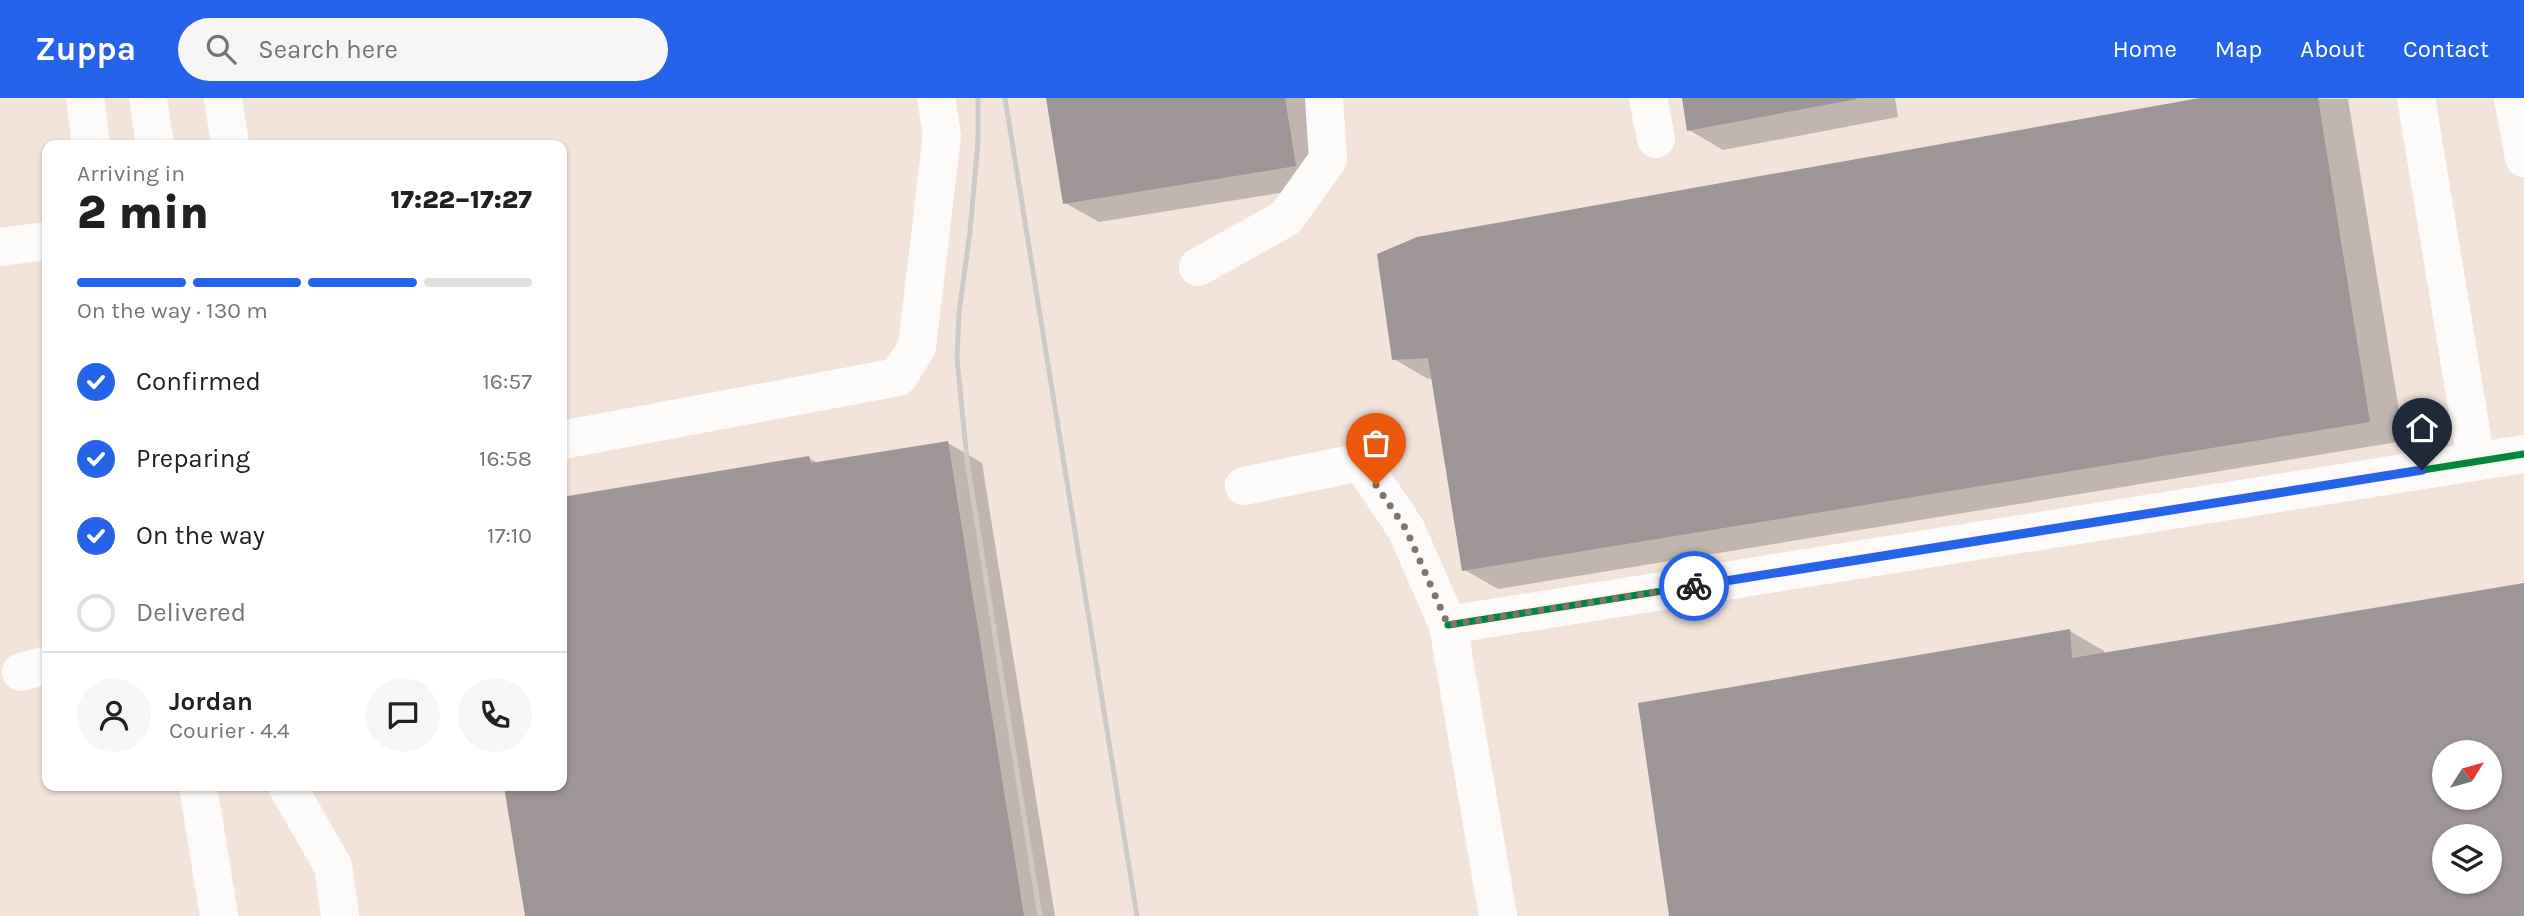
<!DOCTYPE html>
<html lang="en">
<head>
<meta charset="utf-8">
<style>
	:root { --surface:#fff; --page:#f6f6f6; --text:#202124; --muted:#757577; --line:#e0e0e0; --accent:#2563eb }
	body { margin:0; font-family:Karla,sans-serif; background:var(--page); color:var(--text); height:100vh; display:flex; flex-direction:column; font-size:26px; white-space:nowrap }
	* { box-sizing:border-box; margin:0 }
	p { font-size:23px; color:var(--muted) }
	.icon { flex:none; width:38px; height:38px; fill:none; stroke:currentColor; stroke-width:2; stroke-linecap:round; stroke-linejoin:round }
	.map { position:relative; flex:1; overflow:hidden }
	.side { position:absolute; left:42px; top:42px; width:525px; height:651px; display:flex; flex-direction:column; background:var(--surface); border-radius:14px; box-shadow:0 2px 5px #0004 }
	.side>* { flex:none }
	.needle { width:46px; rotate:53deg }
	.tools { position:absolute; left:2432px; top:642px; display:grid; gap:14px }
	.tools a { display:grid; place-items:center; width:70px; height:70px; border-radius:50%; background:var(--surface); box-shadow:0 2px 5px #0004; font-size:35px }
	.pin { position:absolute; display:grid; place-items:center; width:60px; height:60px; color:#fff; margin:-72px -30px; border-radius:50% 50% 50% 0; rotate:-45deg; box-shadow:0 0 7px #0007 }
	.pin .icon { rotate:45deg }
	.courier { position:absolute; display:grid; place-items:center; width:70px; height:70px; margin:-35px; border:5px solid #2563eb; border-radius:50%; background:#fff; color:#222; box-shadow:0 2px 9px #0007 }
	.head em { font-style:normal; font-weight:800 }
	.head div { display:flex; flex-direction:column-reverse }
	.head { display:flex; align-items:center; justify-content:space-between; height:119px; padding:0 35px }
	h1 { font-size:46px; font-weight:800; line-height:52px }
	.bar { display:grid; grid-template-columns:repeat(4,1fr); gap:10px 7px; align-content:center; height:84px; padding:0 35px }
	.bar i { height:9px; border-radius:5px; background:var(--line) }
	.bar .on { background:var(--accent) }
	.bar p { grid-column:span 4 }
	.line { display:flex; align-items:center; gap:18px; padding:0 35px; border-top:2px solid var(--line) }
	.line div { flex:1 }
	.round { display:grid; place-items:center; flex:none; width:74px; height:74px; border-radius:37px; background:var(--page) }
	ol { padding:0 35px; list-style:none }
	li { display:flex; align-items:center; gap:21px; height:77px }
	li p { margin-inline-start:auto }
	li .icon { padding:7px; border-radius:50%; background:var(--accent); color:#fff; stroke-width:4 }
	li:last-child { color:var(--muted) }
	li i { width:38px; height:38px; border:4px solid var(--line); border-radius:50% }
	header { display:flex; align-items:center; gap:42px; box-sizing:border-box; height:98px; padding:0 35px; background:var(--accent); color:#fff }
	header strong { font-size:33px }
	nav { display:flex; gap:38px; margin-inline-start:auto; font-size:24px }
	.search { width:490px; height:63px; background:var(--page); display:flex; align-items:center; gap:18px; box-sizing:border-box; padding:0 24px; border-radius:38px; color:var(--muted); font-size:26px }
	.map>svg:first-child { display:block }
	.shadow { fill:#0003; fill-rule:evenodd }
	.building { fill:#9d9596; fill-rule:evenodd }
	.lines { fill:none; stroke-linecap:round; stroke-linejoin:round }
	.minor { stroke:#fdfbfa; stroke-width:38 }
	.rail { stroke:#cecac8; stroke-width:5 }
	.cycleway-casing { stroke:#fdf2ec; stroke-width:11 }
	.cycleway { stroke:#00873e; stroke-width:7 }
	.done { stroke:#80746c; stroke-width:7; stroke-dasharray:0 12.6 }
	.route { stroke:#2563eb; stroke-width:9 }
</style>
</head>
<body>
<header>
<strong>Zuppa</strong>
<div class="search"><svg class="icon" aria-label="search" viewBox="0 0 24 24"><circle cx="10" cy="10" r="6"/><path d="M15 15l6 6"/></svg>Search here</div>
<nav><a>Home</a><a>Map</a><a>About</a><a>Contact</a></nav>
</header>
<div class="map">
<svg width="2524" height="818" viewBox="0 0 2524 818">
	<rect width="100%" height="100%" fill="#f2e4db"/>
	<!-- shadow -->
	<g class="shadow">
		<path d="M1047,0H1315L1330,87L1099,124L1065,105Z"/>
		<path d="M1684,0H1895L1898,19L1723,52L1689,32Z"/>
		<path d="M2210,0L2348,1L2404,343L1498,491L1463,471L1433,280L1428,281L1394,261Z"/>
		<path d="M948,345L982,365L1055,818H527L505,688H562V401L809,360L819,366Z"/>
		<path d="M2524,487V818H1670L2070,533L2104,553V556ZM2445,654H2490V700H2445ZM2445,738H2490V784H2445Z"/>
	</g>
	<!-- building -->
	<g class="building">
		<path d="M1046,0H1285L1296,68L1063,106Z"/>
		<path d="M1682,0H1857V1L1687,33Z"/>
		<path d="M2200,0H2318L2370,324L1462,473L1428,260L1392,262L1377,156L1417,139Z"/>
		<path d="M948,343L1024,818H525L504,688H562V399L809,358L811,365Z"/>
		<path d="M2524,485V818H1669L1638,605L2070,531L2072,560ZM2445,654H2490V700H2445ZM2445,738H2490V784H2445Z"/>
	</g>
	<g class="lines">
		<!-- minor -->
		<g class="minor">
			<path d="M85,0L91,47"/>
			<path d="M148,0L155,47"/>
			<path d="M223,0L230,47"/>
			<path d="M1648,0L1656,41"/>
			<path d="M2416,0L2476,363"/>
			<path d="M2513,0L2524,60"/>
			<path d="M0,149L47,143"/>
			<path d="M1198,169L1286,120L1328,61L1324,0"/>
			<path d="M562,342L898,279L917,249L942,37L936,0"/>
			<path d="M1244,388L1361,364L1406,431L1448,527L1498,818"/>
			<path d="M1448,527L2524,356"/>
			<path d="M21,574L47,567"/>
			<path d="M198,688L219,818"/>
			<path d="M287,688L333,768L340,818"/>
		</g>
		<!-- rail -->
		<g class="rail">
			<path d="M978,0V43L970,133L959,215L957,260L967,363L1040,818"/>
			<path d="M1005,0L1137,818"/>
		</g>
		<defs>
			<path id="cycleway" d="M1448,527L2524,356"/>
		</defs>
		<!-- cycleway casing -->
		<use href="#cycleway" class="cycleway-casing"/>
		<!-- cycleway -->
		<use href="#cycleway" class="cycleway"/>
	</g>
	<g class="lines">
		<!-- done -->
		<path class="done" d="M1376,387L1406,431L1448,527L1694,488"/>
		<!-- route -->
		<path class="route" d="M1694,488L2422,372"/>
	</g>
</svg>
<div class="tools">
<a><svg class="needle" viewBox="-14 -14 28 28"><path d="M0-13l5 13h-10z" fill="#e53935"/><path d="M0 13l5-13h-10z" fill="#757577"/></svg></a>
<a><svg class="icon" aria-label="layers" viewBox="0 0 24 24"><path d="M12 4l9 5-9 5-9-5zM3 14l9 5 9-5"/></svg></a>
</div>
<div class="pin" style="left:1376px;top:387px;background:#ea580c"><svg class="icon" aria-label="bag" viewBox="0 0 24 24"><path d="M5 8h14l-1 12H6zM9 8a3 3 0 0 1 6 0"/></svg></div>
<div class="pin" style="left:2422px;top:372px;background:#1f2937"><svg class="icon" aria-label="home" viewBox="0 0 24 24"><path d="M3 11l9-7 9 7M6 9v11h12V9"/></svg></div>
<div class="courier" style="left:1694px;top:488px"><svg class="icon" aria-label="bike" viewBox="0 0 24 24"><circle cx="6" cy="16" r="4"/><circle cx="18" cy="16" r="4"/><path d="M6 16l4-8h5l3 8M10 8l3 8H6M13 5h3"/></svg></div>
<section class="side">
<div class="head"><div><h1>2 min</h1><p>Arriving in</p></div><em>17:22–17:27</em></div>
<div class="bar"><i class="on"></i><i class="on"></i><i class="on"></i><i></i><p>On the way · 130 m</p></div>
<ol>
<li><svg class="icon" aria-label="check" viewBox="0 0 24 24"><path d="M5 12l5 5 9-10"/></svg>Confirmed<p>16:57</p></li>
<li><svg class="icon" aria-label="check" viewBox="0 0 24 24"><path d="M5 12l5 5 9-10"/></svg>Preparing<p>16:58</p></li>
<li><svg class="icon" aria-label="check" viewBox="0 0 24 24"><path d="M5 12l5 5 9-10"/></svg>On the way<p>17:10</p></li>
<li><i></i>Delivered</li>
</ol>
<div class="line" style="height:126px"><a class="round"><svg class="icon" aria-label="person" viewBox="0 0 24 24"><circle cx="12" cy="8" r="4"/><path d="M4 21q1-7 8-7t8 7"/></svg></a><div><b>Jordan</b><p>Courier · 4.4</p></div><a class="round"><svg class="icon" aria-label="chat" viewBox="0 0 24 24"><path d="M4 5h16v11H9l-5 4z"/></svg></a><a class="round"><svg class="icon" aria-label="phone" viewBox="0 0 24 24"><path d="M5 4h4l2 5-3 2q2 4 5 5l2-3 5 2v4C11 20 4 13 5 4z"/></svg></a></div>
</section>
</div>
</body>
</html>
